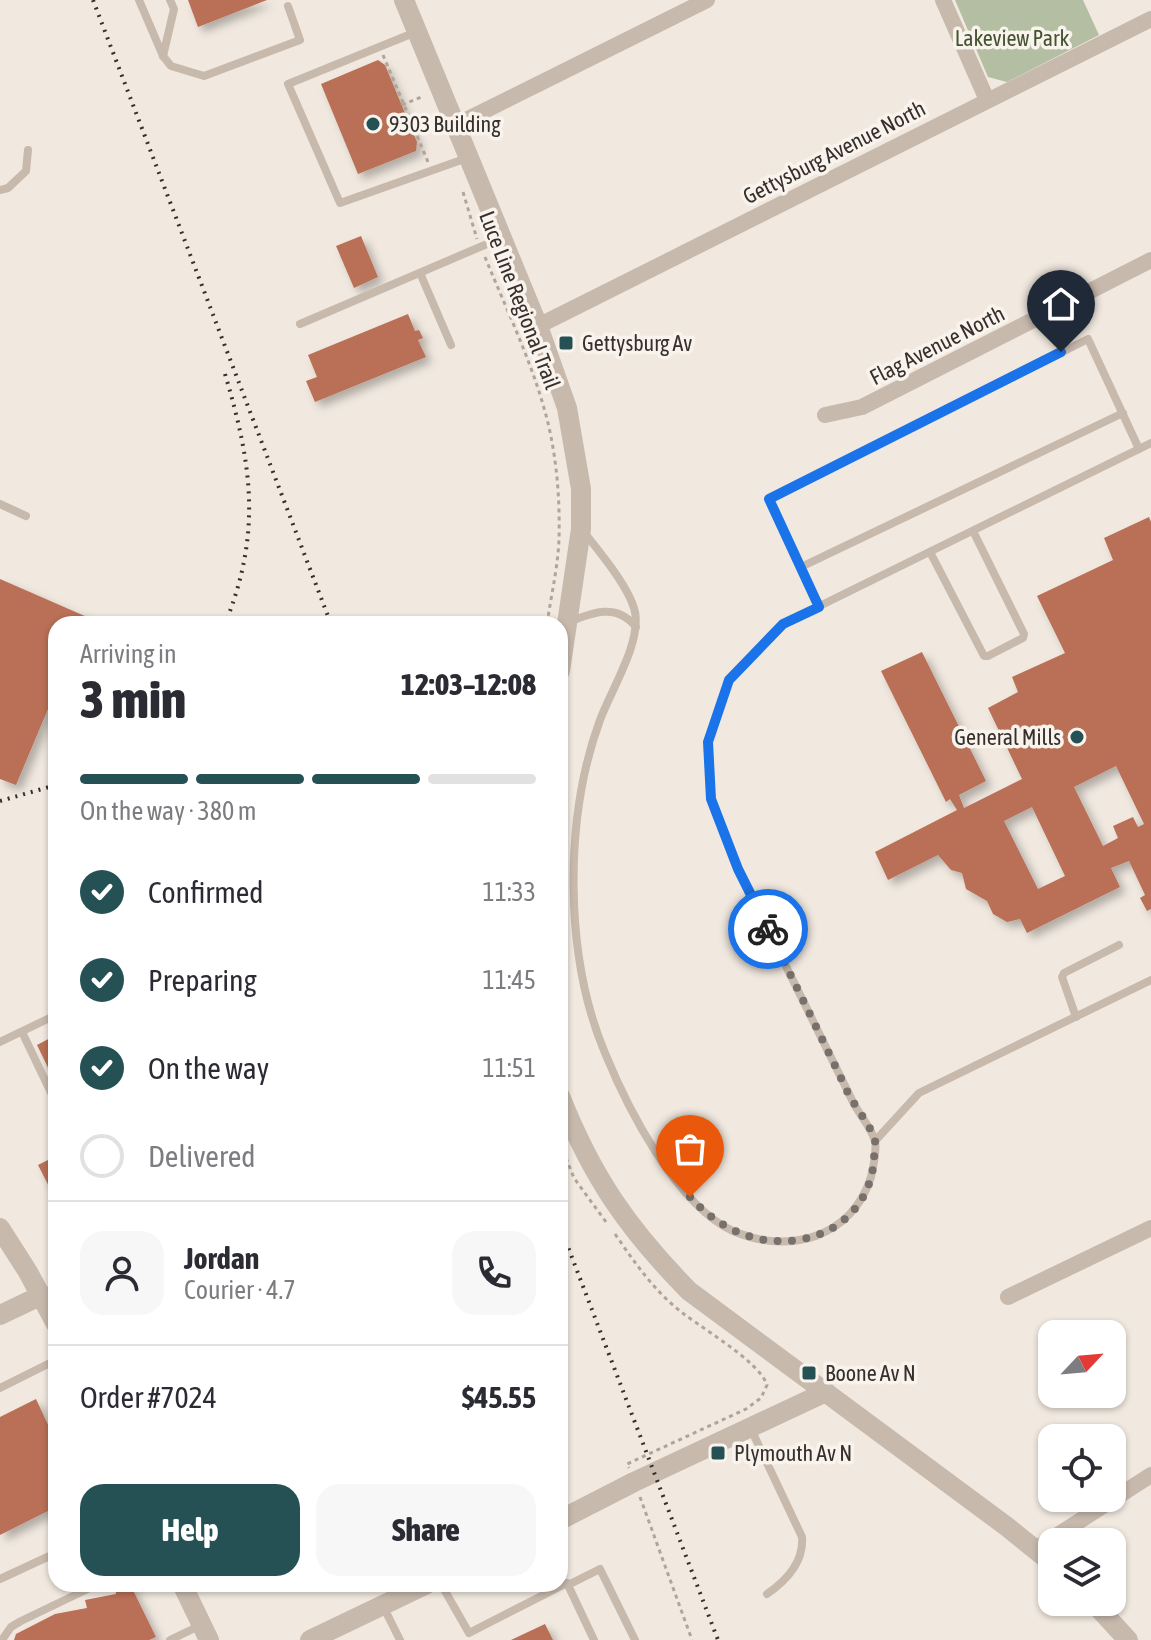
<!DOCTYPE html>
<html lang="en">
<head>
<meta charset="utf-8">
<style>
	:root { --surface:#fff; --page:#f7f7f7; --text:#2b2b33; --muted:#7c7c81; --line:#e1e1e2; --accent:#255154 }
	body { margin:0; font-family:"Asap Condensed",sans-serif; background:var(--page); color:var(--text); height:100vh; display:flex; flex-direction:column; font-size:30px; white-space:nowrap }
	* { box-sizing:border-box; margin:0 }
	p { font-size:26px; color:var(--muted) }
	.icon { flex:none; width:44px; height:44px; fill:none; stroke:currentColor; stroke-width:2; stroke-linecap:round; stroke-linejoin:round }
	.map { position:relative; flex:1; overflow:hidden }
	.drawer { position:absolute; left:48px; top:616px; width:520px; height:976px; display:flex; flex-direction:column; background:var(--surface); border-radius:24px; box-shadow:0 2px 6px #0004 }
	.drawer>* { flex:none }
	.needle { width:52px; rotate:64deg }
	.controls { position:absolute; left:1038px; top:1320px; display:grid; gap:16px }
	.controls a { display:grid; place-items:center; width:88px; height:88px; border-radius:16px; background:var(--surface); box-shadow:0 2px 6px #0004; font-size:40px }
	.pin { position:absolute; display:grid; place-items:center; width:68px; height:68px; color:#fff; margin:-82px -34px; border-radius:50% 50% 50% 0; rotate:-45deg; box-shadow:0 0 8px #0007 }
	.pin .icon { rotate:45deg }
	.courier { position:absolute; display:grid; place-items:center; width:80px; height:80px; margin:-40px; border:6px solid #1a73e8; border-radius:50%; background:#fff; color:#222; box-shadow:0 2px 10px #0007 }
	.head em { font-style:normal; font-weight:800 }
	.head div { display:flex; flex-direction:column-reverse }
	.head { display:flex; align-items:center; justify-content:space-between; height:136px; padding:0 32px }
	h1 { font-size:52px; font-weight:800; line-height:60px }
	.bar { display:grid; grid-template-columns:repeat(4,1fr); gap:12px 8px; align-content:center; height:96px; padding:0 32px }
	.bar i { height:10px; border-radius:6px; background:var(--line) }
	.bar .selected { background:var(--accent) }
	.bar p { grid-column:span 4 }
	.line { display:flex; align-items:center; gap:20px; padding:0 32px; border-top:2px solid var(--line) }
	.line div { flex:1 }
	.round { display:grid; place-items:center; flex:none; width:84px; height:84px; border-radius:24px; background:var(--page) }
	ol { padding:0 32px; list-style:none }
	li { display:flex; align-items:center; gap:24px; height:88px }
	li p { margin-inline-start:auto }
	li .icon { padding:8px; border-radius:50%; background:var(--accent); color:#fff; stroke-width:4 }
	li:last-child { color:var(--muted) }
	li i { width:44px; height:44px; border:4px solid var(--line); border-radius:50% }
	.button { display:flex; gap:16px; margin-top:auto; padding:16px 32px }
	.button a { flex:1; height:92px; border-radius:24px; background:var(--accent); color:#fff; font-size:32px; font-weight:800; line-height:92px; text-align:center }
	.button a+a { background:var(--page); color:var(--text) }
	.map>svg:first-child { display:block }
	.green { fill:#b4bea2 }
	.building { fill:#b96f56; fill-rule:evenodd; filter:url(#shadow) }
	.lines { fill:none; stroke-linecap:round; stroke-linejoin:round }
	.path { stroke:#b3a497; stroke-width:3; stroke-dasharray:4 4; stroke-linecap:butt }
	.service { stroke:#c8b9ad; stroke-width:8 }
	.minor { stroke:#c8b9ad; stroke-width:16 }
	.tertiary { stroke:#c8b9ad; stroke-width:20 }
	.rail { stroke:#372f2b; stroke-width:4; stroke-dasharray:2 6; stroke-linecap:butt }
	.done { stroke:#78706a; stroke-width:8; stroke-dasharray:0 14.4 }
	.route { stroke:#1a73e8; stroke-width:10 }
	.poi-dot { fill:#255154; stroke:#f8f3ec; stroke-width:3 }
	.labels { text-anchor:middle; stroke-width:7; stroke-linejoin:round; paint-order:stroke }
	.park-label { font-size:22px; fill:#465331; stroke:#f8f3ec }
	.poi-label { font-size:22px; fill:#372f2b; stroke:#f8f3ec; text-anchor:start }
	.street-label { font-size:22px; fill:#372f2b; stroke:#f8f3ec }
</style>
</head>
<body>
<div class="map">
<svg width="1151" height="1640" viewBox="0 0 1151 1640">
	<defs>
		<filter id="shadow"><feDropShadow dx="5.5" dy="5.5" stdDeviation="4" flood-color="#0004"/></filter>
	</defs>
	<rect width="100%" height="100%" fill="#f1e9e0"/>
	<!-- green -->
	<path class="green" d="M955,0H1083L1099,35L1007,82L988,77Z"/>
	<!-- building -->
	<g class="building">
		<path d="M188,0H267L198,27Z"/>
		<path d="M378,60L385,65L417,142L416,151L358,174L321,84Z"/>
		<path d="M361,236L378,277L354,288L336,246Z"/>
		<path d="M408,314L415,331L419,330L423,338L418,340L426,357L315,402L306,381L317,377L308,355Z"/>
		<path d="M1149,517L1151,522V909L1147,911L1140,898L1145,895L1129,861L1111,868L1120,887L1027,933L1020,919L1007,922L993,914L987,901L966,889L962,873L951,870L938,855L888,880L875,852L957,810L950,799L946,802L881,671L922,652L986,781L959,795L964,808L1022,779L988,708L1018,692L1012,677L1065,653L1037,596L1113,560L1104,538ZM1116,766L1144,824L1138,827L1133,817L1113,826L1118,838L1103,846L1074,787ZM1032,807L1065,876L1038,889L1004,821Z"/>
		<path d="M0,579L87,617L84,624H56V690L16,785L0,779Z"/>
		<path d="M56,1035V1084L37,1045Z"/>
		<path d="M56,1156V1200L38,1165Z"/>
		<path d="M36,1399L56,1442V1507L0,1535V1417Z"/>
		<path d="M118,1584H130L156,1637L149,1640H14L16,1634L55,1614L87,1608L85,1600L116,1594L115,1585Z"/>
		<path d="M545,1624L553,1640H511Z"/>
	</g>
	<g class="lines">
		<!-- path -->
		<g class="path">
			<path d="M383,55L428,162"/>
			<path d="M402,105L424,96"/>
			<path d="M463,192L477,239"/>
			<path d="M485,257C507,311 534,366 548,423C557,461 560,500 559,539C558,567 551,596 547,624"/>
			<path d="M560,1143L574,1178L606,1222"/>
			<path d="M615,1234C633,1260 650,1285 674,1306C695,1325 759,1360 767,1385L761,1398L746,1409L627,1464L629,1468"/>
			<path d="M640,1497L692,1640"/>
		</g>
		<!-- service -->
		<g class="service">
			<path d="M139,0L163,56L171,66L204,76L300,40L288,6"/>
			<path d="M416,32L288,84L340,203L467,158"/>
			<path d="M163,56L174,9L170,0"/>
			<path d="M0,190L8,188L26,171L28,150"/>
			<path d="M420,273L451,345"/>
			<path d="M300,324L501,238"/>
			<path d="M1123,413L801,567L769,499L1088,339L1139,449"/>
			<path d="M0,504L26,516"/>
			<path d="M583,531C599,551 630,588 635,612C641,644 611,690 600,720C564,818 564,956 605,1053C627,1107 677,1206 733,1231C789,1255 852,1238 871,1177C873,1168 877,1151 875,1141C872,1129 860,1115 854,1104L738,869L711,799L708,742L729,680L783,624L1151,443"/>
			<path d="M930,552L984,656H988L1023,638L1024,634L973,531"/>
			<path d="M801,567L819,607"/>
			<path d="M569,622C593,612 617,603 636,627"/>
			<path d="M1076,1017L1062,977L1064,973L1119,945"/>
			<path d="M22,1032L56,1103"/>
			<path d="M0,1042L56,1015"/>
			<path d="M875,1141L919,1093L1151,980"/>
			<path d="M0,1388L56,1360"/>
			<path d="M751,1429L802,1537C804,1563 786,1581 767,1594"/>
			<path d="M0,1579L56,1553"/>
			<path d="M441,1584L469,1633L567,1583L594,1640"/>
			<path d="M568,1585L600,1569L635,1640"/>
			<path d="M383,1606L400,1640"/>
			<path d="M2,1640L11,1627L21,1621L98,1584"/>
			<path d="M170,1640L201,1625"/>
		</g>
		<!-- minor -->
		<g class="minor">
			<path d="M943,0L987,100"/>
			<path d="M456,125L707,0"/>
			<path d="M538,326L1151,19"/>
			<path d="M825,415L862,407L1151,260"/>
			<path d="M1008,1297L1151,1228"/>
			<path d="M1036,1549L1151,1475"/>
		</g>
		<!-- tertiary -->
		<g class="tertiary">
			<path d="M404,0L538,326L567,408L581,489V529L560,671"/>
			<path d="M560,1096C592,1177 628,1229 689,1291L1006,1526L1052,1563"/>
			<path d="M0,1228L28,1272L56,1324"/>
			<path d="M0,1315L42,1295"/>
			<path d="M560,1520L634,1482L826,1392"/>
			<path d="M182,1584L209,1640"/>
			<path d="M1093,1602L1128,1640"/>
			<path d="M310,1640L427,1584"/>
		</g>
		<!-- rail -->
		<g class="rail">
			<path d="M93,0L331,624"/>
			<path d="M225,374C252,465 262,533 225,624"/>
			<path d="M0,801L56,785"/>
			<path d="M560,1226L718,1640"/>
		</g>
	</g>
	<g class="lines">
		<!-- done -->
		<path class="done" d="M690,1197C718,1228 755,1246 798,1240C841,1233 871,1203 874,1159C874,1154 876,1146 875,1141C872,1127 855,1107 848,1093C822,1038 795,984 768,929"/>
		<!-- route -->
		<path class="route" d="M768,929L738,869L711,799L708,742L729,680L783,624L819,607L769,499L1061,352"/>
	</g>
	<!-- markers -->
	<g class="poi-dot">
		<circle cx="373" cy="124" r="8"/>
		<rect x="558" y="335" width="16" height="16" rx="4"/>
		<circle cx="1077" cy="737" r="8"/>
		<rect x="801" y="1365" width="16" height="16" rx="4"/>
		<rect x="710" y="1445" width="16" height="16" rx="4"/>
	</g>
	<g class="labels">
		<!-- park labels -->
		<g class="park-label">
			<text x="1012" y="46">Lakeview Park</text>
		</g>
		<!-- poi labels -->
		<g class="poi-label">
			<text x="389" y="132">9303 Building</text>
			<text x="582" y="351">Gettysburg Av</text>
			<text x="1061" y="745" text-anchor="end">General Mills</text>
			<text x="825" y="1381">Boone Av N</text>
			<text x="734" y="1461">Plymouth Av N</text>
		</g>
		<!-- street labels -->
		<g class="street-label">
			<text transform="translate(834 152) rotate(-27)" y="8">Gettysburg Avenue North</text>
			<text transform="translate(520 300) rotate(69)" y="8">Luce Line Regional Trail</text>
			<text transform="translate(937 345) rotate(-27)" y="8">Flag Avenue North</text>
		</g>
	</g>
</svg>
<div class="controls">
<a><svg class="needle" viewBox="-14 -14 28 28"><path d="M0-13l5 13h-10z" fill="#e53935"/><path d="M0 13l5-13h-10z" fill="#7c7c81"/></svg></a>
<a><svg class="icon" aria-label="locate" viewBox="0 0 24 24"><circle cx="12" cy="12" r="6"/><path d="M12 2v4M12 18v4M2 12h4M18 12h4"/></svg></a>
<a><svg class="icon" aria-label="layers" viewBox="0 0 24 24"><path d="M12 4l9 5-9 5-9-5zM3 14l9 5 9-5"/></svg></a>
</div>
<div class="pin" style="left:690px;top:1197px;background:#ea580c"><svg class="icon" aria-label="bag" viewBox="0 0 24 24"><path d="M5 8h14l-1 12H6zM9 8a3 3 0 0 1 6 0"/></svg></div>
<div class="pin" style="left:1061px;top:352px;background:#1f2937"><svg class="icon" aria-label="home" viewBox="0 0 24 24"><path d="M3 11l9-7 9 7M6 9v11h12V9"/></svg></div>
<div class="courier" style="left:768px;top:929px"><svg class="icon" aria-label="bike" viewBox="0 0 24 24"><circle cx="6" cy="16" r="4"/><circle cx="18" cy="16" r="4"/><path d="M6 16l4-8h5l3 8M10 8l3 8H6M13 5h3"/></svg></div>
<section class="drawer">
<div class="head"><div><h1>3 min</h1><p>Arriving in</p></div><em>12:03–12:08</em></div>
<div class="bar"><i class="selected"></i><i class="selected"></i><i class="selected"></i><i></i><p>On the way · 380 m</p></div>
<ol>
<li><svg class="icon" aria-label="check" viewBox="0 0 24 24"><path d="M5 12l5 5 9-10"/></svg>Confirmed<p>11:33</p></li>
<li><svg class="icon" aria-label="check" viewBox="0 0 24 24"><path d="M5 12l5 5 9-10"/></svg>Preparing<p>11:45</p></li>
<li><svg class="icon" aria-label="check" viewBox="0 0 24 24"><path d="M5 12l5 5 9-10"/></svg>On the way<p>11:51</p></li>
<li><i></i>Delivered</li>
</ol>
<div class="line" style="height:144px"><a class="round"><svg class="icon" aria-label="person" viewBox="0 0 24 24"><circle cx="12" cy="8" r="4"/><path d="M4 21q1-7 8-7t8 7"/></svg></a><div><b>Jordan</b><p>Courier · 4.7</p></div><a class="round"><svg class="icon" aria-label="phone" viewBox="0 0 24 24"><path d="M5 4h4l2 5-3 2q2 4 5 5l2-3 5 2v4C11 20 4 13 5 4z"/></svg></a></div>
<div class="line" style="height:104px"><div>Order #7024</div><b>$45.55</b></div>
<div class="button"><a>Help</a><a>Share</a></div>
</section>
</div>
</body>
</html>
